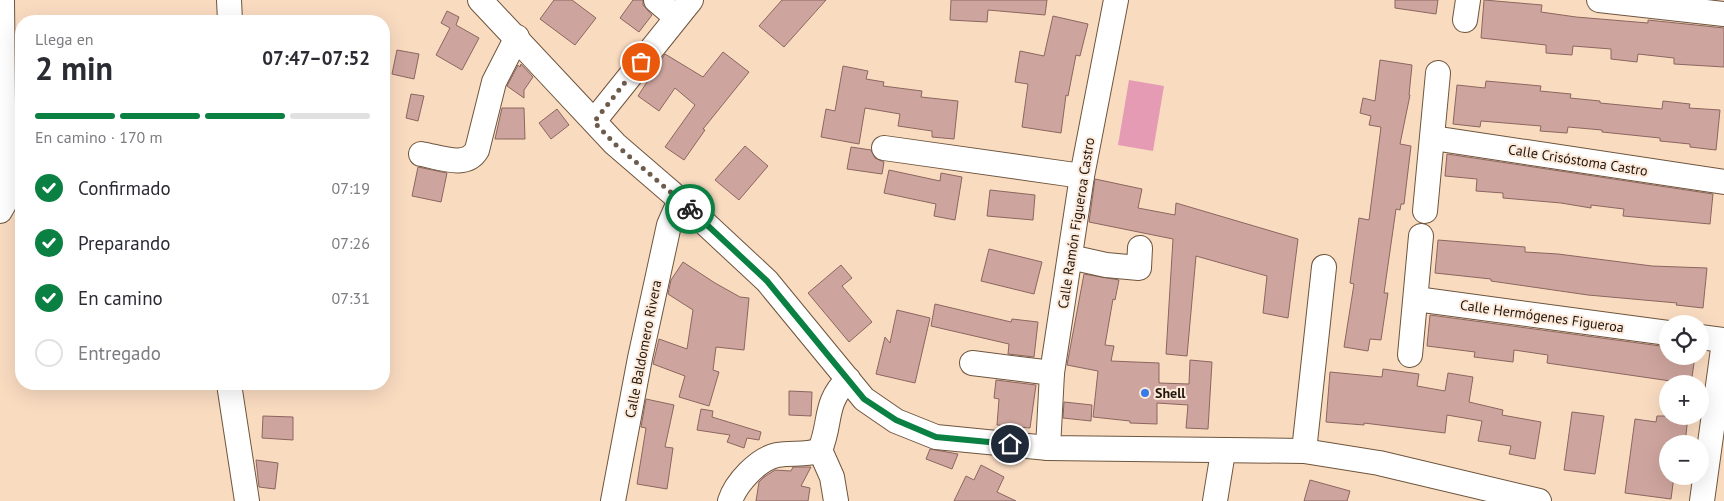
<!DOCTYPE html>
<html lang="es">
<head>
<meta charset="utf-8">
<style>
	:root { --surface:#fff; --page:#f2f2f3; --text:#2b2b33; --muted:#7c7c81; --line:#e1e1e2; --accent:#0b8043 }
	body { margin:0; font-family:"PT Sans",sans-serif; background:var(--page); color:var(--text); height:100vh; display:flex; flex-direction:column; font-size:19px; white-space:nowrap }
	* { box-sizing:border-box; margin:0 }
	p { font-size:16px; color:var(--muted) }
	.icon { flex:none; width:28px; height:28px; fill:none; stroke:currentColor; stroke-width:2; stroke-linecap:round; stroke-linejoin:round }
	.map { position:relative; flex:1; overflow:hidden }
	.details { position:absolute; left:15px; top:15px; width:375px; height:375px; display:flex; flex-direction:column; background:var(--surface); border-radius:20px; box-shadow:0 5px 20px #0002 }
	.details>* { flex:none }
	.tools { position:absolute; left:1659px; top:315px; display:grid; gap:10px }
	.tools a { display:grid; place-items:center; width:50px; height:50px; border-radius:50%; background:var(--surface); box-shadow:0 5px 20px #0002; font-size:25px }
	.pin { position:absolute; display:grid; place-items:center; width:42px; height:42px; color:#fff; margin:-21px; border:2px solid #fff; border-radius:50%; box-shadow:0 1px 5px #0007 }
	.courier { position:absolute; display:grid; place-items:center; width:50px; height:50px; margin:-25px; border:4px solid #0b8043; border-radius:50%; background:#fff; color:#222; box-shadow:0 1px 6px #0007 }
	.head em { font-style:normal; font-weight:700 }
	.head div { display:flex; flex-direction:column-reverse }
	.head { display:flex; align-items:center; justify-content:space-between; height:85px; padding:0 20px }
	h1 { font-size:32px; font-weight:700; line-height:38px }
	.bar { display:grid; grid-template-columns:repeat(4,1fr); gap:8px 5px; align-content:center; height:60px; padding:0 20px }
	.bar i { height:6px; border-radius:4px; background:var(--line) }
	.bar .selected { background:var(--accent) }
	.bar p { grid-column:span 4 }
	ol { padding:0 20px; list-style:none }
	li { display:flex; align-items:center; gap:15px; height:55px }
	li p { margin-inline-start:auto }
	li .icon { padding:5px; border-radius:50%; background:var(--accent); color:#fff; stroke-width:4 }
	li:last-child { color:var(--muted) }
	li i { width:28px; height:28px; border:2px solid var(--line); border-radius:50% }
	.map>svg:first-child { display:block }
	.green { fill:#e49bb3 }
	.building { fill:#cea59e; stroke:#8b665f }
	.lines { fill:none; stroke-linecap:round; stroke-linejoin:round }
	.minor-casing { stroke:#6e553d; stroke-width:26 }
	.minor { stroke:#fff; stroke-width:24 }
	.done { stroke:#6d5b4c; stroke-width:5; stroke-dasharray:0 9 }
	.route { stroke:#0b8043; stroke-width:6 }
	.poi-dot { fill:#357ce9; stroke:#fdeada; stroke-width:2 }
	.labels { text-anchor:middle; stroke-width:4; stroke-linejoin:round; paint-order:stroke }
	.street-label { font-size:14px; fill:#21160d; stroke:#fdeada }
	.poi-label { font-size:14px; font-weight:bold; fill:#21160d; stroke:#fdeada; text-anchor:start }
</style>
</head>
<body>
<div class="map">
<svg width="1724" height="501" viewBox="0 0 1724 501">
	<rect width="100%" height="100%" fill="#f9dbc0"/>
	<!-- green -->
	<path class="green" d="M1129,80L1164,86L1153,151L1118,145Z"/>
	<!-- building -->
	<g class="building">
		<path d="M554,0H572L596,18L575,45L540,19Z"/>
		<path d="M633,0H643V5L652,15L639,32L620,18Z"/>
		<path d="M782,0H826L784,47L759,26Z"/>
		<path d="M951,0H1047L1045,15L988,10L987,22L950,20Z"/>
		<path d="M1395,0H1438L1436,14L1395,8Z"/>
		<path d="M1484,0L1542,5L1541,12L1576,17L1648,23V20L1724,28V67L1674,64V58L1638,54L1637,62L1611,59V49L1573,46L1572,55L1546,53V45L1481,38Z"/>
		<path d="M447,11L459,17L456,25L479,38L462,70L436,55L450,28L441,23Z"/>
		<path d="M1053,16L1088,24L1080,56L1076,55L1068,96L1066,95L1061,133L1022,127L1028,84L1015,82L1020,51L1044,56Z"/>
		<path d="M397,50L419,54L414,79L392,74Z"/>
		<path d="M723,52L749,72L703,129L705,130L684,160L665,147L695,105L675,88L659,111L638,96L665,54L703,77Z"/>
		<path d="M1380,60L1412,65L1409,95H1410L1400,144L1411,146L1404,204H1401L1400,210L1396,209L1384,293H1388L1381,340L1370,339L1368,351L1344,347L1354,284L1350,283L1359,218L1369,220L1381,127L1369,125L1371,116L1360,113L1363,98L1375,101Z"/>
		<path d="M521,64L533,77L524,90V98L507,86L518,65L520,67Z"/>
		<path d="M843,66L868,71L866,79L884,82L883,86L922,91L921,97L958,101L954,139L932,137V131L898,126L900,114L865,108L859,144L821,137L826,109L835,111Z"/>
		<path d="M1486,81L1541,86L1540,91L1571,94L1570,98L1600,101V103L1662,109L1663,101L1690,104L1689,108L1720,110L1716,150L1690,147V144L1660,141V138L1602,132V130L1568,127L1567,133L1540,131L1541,126L1481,121L1480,127L1453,124L1457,85L1485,88Z"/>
		<path d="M411,94L424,96L418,121L406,118Z"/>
		<path d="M502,108H524L525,139H495Z"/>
		<path d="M557,109L569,125L551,139L539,123Z"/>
		<path d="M745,146L768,166L739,200L715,180Z"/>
		<path d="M851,147L871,150L875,158L884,162L882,174L847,169Z"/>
		<path d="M1447,154L1713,194L1710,224L1623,216L1624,209L1591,205V208L1561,203L1503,198V193L1476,191L1477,179L1445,176Z"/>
		<path d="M418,167L447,173L441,202L412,196Z"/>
		<path d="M889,170L940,181L941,173L962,177L955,220L934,216L936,204L884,193Z"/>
		<path d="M1095,179L1142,189L1138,208L1175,215L1176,203L1298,239L1288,318L1263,313L1267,276L1196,256L1187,356L1166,354L1173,239L1089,222Z"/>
		<path d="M990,190L1035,195L1033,220L987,216Z"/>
		<path d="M1438,240L1525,247V252L1558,254L1652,266L1707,268L1703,308L1676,305L1677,303L1588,295L1491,281V279L1435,273Z"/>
		<path d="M989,249L1042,262L1034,294L981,281Z"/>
		<path d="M683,262L715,283L740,297L749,298L744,350L716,347L713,370L719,372L709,406L679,397L685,376L653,364L659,339L687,349L693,310L668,294L671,280Z"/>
		<path d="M841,265L852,278L842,286L872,322L849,342L808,293Z"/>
		<path d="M1084,274L1119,280L1115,300L1113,299L1105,345L1114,346L1111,361L1159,363V383L1189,384L1190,360L1212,362L1208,429L1186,428L1188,405L1157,403V424L1130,423V421L1093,417L1098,371L1067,365Z"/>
		<path d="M935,304L1011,322L1012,319L1038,322L1034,357L1008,354L1009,344L931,326Z"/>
		<path d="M897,310L930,318L915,383L876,374L885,337L890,343Z"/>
		<path d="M1430,315L1668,347V356H1695L1691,384L1547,363L1548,355L1514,350L1513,362L1474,357L1475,352L1427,346Z"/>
		<path d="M1383,369L1419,374L1417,386L1445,391L1448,373L1473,377L1469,402L1503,410L1502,415L1541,422L1535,459L1509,454L1511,446L1478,441L1482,421L1447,415L1445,433L1364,423V425L1326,422L1330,372L1382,377Z"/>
		<path d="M996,380L1036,385L1030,428L997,425L999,399L994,398Z"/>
		<path d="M789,391L812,392L811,416L789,415Z"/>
		<path d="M646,399L674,405L665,447L673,448L667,489L637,484L646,428L641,427Z"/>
		<path d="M1064,402L1092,405L1091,421L1063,418Z"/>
		<path d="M701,409L713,411L712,417L761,432L759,440L747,438L744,448L727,442L730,435L697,430Z"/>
		<path d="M1572,412L1604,416L1595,474L1564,470Z"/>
		<path d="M263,416L293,417V440L262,438Z"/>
		<path d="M1657,416H1688L1685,444H1668V476H1674L1671,499L1625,493L1635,419L1656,422Z"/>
		<path d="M930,449L958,454L952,469L926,459Z"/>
		<path d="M256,460L278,463L275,489L259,487Z"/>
		<path d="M981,465L1004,477L997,492L1016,501H954L966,476L974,480Z"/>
		<path d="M793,467H811L801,486L810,488L808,501H756L759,482L764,477L775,470L791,471Z"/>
		<path d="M1310,480L1350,491L1347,501H1304Z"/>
	</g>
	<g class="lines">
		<defs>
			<g id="minor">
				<path d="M229,0L230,21"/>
				<path d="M480,0L615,144L680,200L767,281L864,399L896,421L936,437L1048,448L1304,451L1379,463L1539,501"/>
				<path d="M656,0L676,17"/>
				<path d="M1599,0L1724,14"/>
				<path d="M1465,20L1468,0"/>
				<path d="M594,121L691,0"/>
				<path d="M1433,138L1724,182"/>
				<path d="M884,148L1082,176"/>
				<path d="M421,154C440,157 466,169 477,150L494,82L517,37"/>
				<path d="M0,211L4,204L2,0"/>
				<path d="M1425,211L1438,73"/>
				<path d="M1070,257L1106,265L1139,268L1140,248"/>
				<path d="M1416,299L1668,333"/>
				<path d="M1700,337L1724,340"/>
				<path d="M1410,355L1421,236"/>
				<path d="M972,363L1052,373"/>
				<path d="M229,384L247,501"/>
				<path d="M1048,448L1052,373L1082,176L1116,0"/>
				<path d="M820,450L832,477L836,501"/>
				<path d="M1304,451L1324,267"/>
				<path d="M613,501L640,358L669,225L680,200"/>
				<path d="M730,501C736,483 758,459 777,455C792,452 806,456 820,450C832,421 823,404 848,379"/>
				<path d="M1215,501L1223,452"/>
				<path d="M1702,501L1724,342"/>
			</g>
		</defs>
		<!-- minor casing -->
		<use href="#minor" class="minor-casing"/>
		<!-- minor -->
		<use href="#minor" class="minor"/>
	</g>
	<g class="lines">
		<!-- done -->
		<path class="done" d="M641,62L594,122L615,144L690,209"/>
		<!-- route -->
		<path class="route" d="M690,209L767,281L864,399L896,420L936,437L1010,444"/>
	</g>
	<!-- markers -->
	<circle class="poi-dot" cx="1145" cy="393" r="5"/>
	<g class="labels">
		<!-- street labels -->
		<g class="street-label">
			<text transform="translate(1578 160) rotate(9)" y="5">Calle Crisóstoma Castro</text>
			<text transform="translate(1076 223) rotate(-81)" y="5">Calle Ramón Figueroa Castro</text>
			<text transform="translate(1542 316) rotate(8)" y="5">Calle Hermógenes Figueroa</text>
			<text transform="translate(643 349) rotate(-79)" y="5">Calle Baldomero Rivera</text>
		</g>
		<!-- poi labels -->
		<g class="poi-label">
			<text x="1155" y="398">Shell</text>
		</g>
	</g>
</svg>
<div class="tools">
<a><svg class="icon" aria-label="locate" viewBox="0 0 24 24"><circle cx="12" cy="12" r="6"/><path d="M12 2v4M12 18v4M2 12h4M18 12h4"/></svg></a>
<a>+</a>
<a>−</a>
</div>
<div class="pin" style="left:641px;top:62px;background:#ea580c"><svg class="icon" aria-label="bag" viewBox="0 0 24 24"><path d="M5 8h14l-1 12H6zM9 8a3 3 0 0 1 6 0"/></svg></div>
<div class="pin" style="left:1010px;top:444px;background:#1f2937"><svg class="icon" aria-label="home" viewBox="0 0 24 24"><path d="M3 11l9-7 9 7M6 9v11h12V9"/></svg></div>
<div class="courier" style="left:690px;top:209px"><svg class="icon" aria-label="bike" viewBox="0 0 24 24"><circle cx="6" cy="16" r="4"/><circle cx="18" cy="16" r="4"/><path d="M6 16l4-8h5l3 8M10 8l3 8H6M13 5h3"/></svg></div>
<section class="details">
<div class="head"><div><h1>2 min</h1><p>Llega en</p></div><em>07:47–07:52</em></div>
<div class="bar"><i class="selected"></i><i class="selected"></i><i class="selected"></i><i></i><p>En camino · 170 m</p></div>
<ol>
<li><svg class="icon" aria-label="check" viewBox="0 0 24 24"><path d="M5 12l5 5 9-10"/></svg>Confirmado<p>07:19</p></li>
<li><svg class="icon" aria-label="check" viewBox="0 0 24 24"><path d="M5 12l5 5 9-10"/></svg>Preparando<p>07:26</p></li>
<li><svg class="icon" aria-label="check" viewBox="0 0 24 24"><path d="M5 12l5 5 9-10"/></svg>En camino<p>07:31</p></li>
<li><i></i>Entregado</li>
</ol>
</section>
</div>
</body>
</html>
